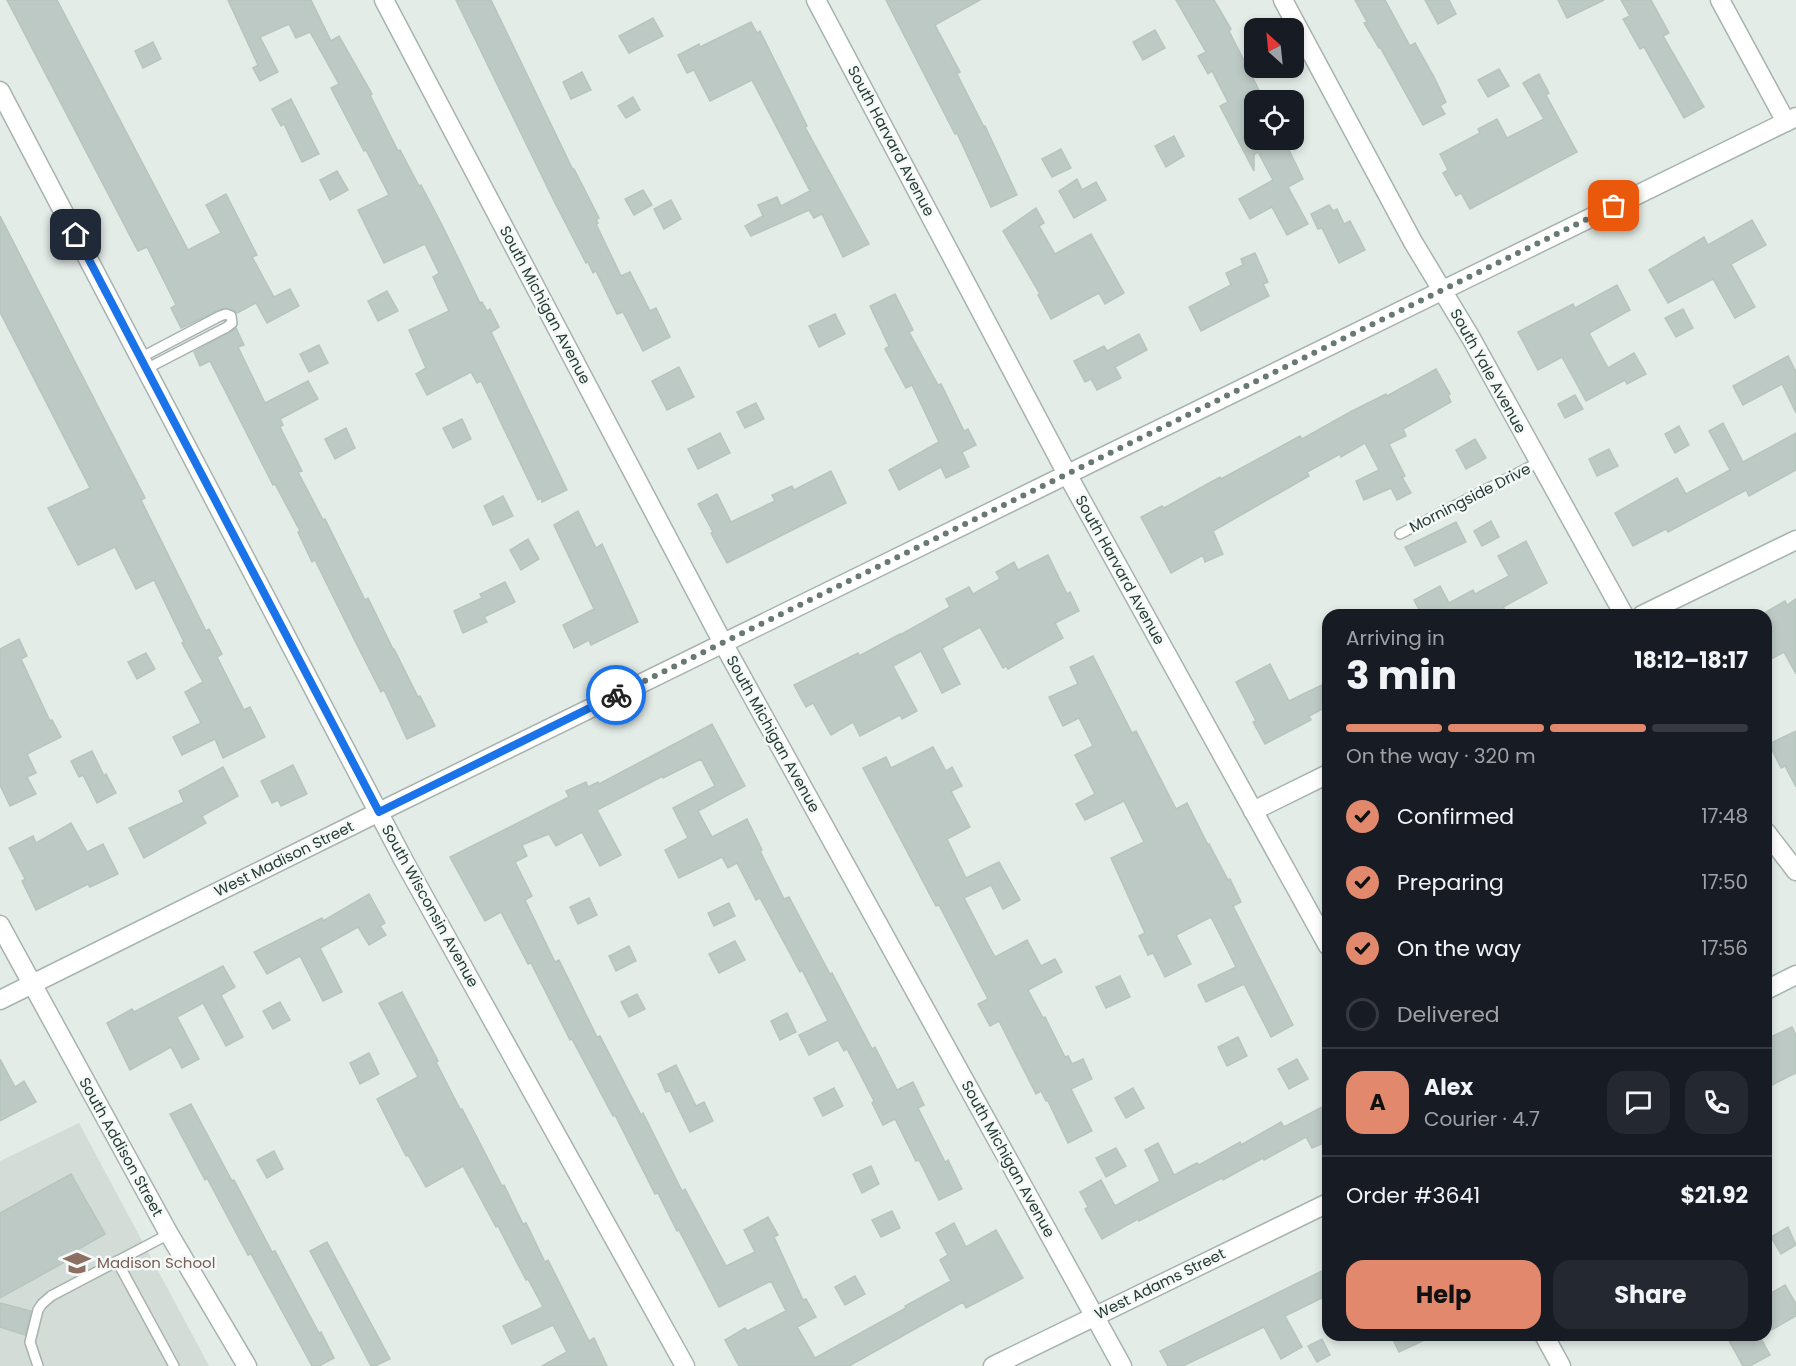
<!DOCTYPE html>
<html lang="en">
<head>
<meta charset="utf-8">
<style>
	:root { --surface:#171b24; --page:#242831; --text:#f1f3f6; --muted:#9ea1a6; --line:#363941; --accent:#e1886d }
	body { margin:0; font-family:Poppins,sans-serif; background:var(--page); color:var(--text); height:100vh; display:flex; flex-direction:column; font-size:22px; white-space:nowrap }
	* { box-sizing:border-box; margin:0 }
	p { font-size:20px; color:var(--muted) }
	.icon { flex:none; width:33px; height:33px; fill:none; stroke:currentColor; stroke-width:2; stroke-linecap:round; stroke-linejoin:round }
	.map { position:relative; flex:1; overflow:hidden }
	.side { position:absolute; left:1322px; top:609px; width:450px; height:732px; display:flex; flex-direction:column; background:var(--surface); border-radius:18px; box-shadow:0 3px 9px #0003 }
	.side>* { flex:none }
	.needle { width:39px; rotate:333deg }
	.tools { position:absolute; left:1244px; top:18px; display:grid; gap:12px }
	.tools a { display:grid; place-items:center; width:60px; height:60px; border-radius:12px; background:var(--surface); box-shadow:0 3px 9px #0003; font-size:30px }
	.pin { position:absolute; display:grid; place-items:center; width:51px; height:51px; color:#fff; margin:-26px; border-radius:12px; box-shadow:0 3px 9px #0006 }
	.courier { position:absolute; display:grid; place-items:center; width:60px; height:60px; margin:-30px; border:4px solid #1a73e8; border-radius:50%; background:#fff; color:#222; box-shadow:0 2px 8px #0007 }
	.headline em { font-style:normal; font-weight:700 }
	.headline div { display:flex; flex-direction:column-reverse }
	.headline { display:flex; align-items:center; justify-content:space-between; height:102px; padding:0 24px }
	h1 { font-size:39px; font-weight:700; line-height:45px }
	.bar { display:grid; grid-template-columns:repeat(4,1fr); gap:9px 6px; align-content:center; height:72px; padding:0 24px }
	.bar i { height:8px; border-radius:4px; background:var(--line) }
	.bar .selected { background:var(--accent) }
	.bar p { grid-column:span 4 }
	.line { display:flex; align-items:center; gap:15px; padding:0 24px; border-top:2px solid var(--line) }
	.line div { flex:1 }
	.round { display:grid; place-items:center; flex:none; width:63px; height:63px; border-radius:18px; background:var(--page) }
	ol { padding:0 24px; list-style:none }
	li { display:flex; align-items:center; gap:18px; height:66px }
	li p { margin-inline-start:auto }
	li .icon { padding:6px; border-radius:50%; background:var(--accent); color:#111; stroke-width:4 }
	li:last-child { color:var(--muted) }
	li i { width:33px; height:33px; border:3px solid var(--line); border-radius:50% }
	.button { display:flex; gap:12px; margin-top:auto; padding:12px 24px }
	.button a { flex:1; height:69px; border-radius:18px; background:var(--accent); color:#111; font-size:24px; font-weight:700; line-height:69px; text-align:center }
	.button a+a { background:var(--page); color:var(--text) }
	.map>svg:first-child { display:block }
	.built { fill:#d3dcd7 }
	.building { fill:#bdc9c4; stroke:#b7c5bf; stroke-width:1.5 }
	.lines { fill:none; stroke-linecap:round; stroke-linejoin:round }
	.service-casing { stroke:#a7b3af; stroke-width:12 }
	.minor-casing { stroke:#a7b3af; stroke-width:21 }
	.service { stroke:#fff; stroke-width:9 }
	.minor { stroke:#fff; stroke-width:18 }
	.done { stroke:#687974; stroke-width:6; stroke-dasharray:0 10.8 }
	.route { stroke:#1a73e8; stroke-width:8 }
	.labels { text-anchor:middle; stroke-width:5; stroke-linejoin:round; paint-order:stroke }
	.street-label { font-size:15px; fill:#263b35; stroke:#f4f9f7 }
	.education-label { font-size:15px; fill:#785e54; stroke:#f4f9f7; text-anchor:start }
</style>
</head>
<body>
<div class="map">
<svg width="1796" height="1366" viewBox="0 0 1796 1366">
	<rect width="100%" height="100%" fill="#e4ece8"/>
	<!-- built -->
	<path class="built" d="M79,1123L209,1366H0V1161Z"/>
	<!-- building -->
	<g class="building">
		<path d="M7,0H57L188,250L221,233L206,205L226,194L257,255L252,257L274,297L290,289L299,306L267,323L256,303L237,313L234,310L224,308L181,328L171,308L176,305L147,247L138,251Z"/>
		<path d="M228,0H311L331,41L339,36L372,94L370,95L398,151L400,150L419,186L421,185L442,225L480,303L482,302L487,311L490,309L499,327L491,332L567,490L542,502L541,498L538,500L481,381L477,383L471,372L427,395L416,374L426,368L409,330L449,311L433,277L439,273L425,244L384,263L358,210L389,195L366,150L364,151L331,88L339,84L310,32L296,38L289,24L260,37L278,72L260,81L253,68L258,65Z"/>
		<path d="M456,0H491L573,170L574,169L599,218L596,220L598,223L596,224L621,276L630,272L650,311L656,308L670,337L643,351L623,312L617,314L596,271L593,273L588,262L586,263L554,201Z"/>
		<path d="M886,0H980L935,25L960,72L957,74L984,127L985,126L1017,195L991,207L957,133L955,134Z"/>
		<path d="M1176,0H1214L1231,29L1229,31L1264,100H1254V140H1284L1303,179L1288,187L1308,224L1287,235L1272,207L1250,219L1239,199L1273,180L1258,152L1254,155V171L1220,106L1228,102L1212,71L1208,74L1198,56L1206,52Z"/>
		<path d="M1355,0H1385L1410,46L1415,43L1434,77L1446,102L1440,106L1445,114L1423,125L1380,47L1379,48L1364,23L1367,22Z"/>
		<path d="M1425,0H1449L1456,14L1438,24Z"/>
		<path d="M1558,0H1604L1567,18Z"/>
		<path d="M1621,0H1651L1669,33L1663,36L1704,107L1684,118L1644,47L1640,49L1623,19L1630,16Z"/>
		<path d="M653,18L663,36L629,53L619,36Z"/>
		<path d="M751,22L757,33L760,31L807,126L805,127L869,244L843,257L822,214L814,218L809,210L751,236L745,226L763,216L758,205L777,197L781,206L810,191L752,80L710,101L694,70L687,73L678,55L699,44L700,47Z"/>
		<path d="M1155,30L1165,48L1143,60L1133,42Z"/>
		<path d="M153,42L161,59L143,68L135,51Z"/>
		<path d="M1499,69L1509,86L1488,97L1478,80Z"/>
		<path d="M582,72L591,90L571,99L563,82Z"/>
		<path d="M1539,74L1549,93L1546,95L1577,152L1470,209L1461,193L1456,196L1443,173L1448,170L1440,154L1480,133L1478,129L1497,119L1507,138L1544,119L1523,83Z"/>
		<path d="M633,97L640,110L626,118L618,106Z"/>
		<path d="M291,99L319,154L302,162L284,124L281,126L272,109Z"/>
		<path d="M1174,136L1184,156L1166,167L1155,146Z"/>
		<path d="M1061,149L1071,168L1052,177L1042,159Z"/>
		<path d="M337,171L348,190L330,200L320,180Z"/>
		<path d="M1077,179L1082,190L1096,182L1106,200L1074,218L1059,191Z"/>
		<path d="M643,190L652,205L634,215L625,199Z"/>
		<path d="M671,200L681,219L664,229L654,209Z"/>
		<path d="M1329,205L1333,211L1337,209L1344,224L1350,221L1365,250L1339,263L1322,228L1318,229L1311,214Z"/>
		<path d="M1036,208L1044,223L1039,226L1055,254L1091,234L1124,293L1105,304L1099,293L1051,319L1038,295L1040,294L1003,231Z"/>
		<path d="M0,216L145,498L141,500L206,631L209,629L222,654L217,657L244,710L250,707L265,737L223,758L215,739L182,755L173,737L201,723L185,692L203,682L182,643L184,642L154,580L136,589L115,547L78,565L48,508L90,488L0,312Z"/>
		<path d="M1752,220L1766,245L1731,264L1755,307L1735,318L1713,279L1668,303L1649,270L1704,237L1708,245Z"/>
		<path d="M1255,253L1268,282L1263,284L1269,296L1201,331L1189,307L1231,285L1226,273L1243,265L1241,259Z"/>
		<path d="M1617,285L1630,310L1589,333L1608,368L1634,353L1646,374L1627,384L1625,380L1586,401L1562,357L1538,370L1518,332L1573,304L1575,308Z"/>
		<path d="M387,291L398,311L378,321L368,301Z"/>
		<path d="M895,294L913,330L909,332L938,385L941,384L964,431L968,429L976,445L962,452L969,467L946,478L941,467L899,490L889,470L939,442L912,385L906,388L885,349L889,346L870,306Z"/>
		<path d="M1683,309L1693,328L1676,337L1665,318Z"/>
		<path d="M835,314L845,334L819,347L809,326Z"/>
		<path d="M236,328L244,345L238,347L265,403L308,381L318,399L280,419L283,425L280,427L302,471L298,472L323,520L325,519L365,600L368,598L393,649H394L418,697L420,696L435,726L407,739L384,690L381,692L355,641L315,560L312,562L298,532L300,531L275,484L273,485L210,361L200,366L194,352Z"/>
		<path d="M1139,334L1147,350L1115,367L1121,378L1097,390L1091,379L1085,382L1074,361L1104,346L1107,351Z"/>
		<path d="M319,345L328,363L309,372L300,354Z"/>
		<path d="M1788,356L1796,372V413L1782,384L1743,405L1733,386Z"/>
		<path d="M679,367L694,397L667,410L652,381Z"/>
		<path d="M1436,369L1450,394L1448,395L1451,402L1403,429L1406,436L1389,444L1405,476L1402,477L1411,493L1397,500L1391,488L1364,500L1356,481L1379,470L1365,443L1341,457L1340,454L1307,472L1309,476L1213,531L1223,554L1205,562L1203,555L1171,573L1141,517L1162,506L1164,508L1220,477L1221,479L1300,436L1302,439L1352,411L1386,394L1387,396Z"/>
		<path d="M1575,395L1583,409L1565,418L1558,404Z"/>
		<path d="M756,403L764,419L745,428L737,412Z"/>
		<path d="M462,419L471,439L453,448L443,428Z"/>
		<path d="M1723,423L1743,462L1796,433V470L1749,496L1746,490L1668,532L1666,529L1633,546L1615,513L1677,478L1686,494L1730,470L1709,431Z"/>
		<path d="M1679,426L1689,445L1675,453L1665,434Z"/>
		<path d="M346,428L355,448L335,459L325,439Z"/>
		<path d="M720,433L730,453L698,469L688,449Z"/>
		<path d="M1475,439L1486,458L1466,469L1456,450Z"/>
		<path d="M1609,449L1618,466L1597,476L1589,459Z"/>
		<path d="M831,471L846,503L727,563L711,533L713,532L698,504L717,494L731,522L775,501L772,495L792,486L794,490Z"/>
		<path d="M503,496L513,516L493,525L484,506Z"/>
		<path d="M578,511L596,548L602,544L638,622L591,645L589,640L574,648L563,625L594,609L554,525Z"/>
		<path d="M1491,521L1499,537L1482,546L1474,531Z"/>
		<path d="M1456,522L1466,542L1415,566L1405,547Z"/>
		<path d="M528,539L539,559L521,570L510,550Z"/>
		<path d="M1526,541L1547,583L1503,607L1508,615H1422L1414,600L1440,586L1449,603L1473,590L1475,594L1509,576L1498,556Z"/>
		<path d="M1048,555L1067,594L1070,592L1079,611L1055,623L1063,638L1008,669L1006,666L1003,668L980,627L942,648L960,684L942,693L921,651L893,666L917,711L902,719L900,715L860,736L853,722L831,735L813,703L806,707L794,685L858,653L859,656L900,634V635L950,607L946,599L969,587L973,594L1000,579L996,572L1014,562L1018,570Z"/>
		<path d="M505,582L515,602L484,617L487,622L463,633L454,611L482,598L480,594Z"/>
		<path d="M1796,599V674L1784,652L1766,662V612L1785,601L1787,605Z"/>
		<path d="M19,639L27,656L21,659L50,721L52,720L61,737L27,754L36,773L27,777L36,794L10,806L0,785V649Z"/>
		<path d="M146,653L155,669L137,679L128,662Z"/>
		<path d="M1093,656L1132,733L1136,731L1176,809L1187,803L1208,845L1209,844L1228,880L1230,879L1241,902L1233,906L1293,1025L1271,1037L1244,984L1206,1002L1198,985L1236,967L1211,917L1176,935L1191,964L1165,977L1153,953L1148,955L1139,936L1145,933L1111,858L1144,842L1124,801L1085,820L1076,804L1095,794L1075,755L1093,746L1079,718L1063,726L1049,697L1078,684L1070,667Z"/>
		<path d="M1270,664L1289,701L1328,682V706L1309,716L1311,720L1265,744L1253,722L1256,721L1236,682Z"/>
		<path d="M712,724L745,786L698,811L712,837L747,819L762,850L760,851L784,899L789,897L830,974L832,973L872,1049L875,1047L897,1090L913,1082L924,1105L918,1108L945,1162L948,1160L962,1189L939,1200L919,1160L916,1161L895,1119L883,1125L872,1103L874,1101L847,1049L844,1051L838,1040L809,1055L799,1035L828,1021L802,970L800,972L760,898L756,900L737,863L728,868L722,857L679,878L665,850L688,838L673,808L715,786L701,759L663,778V776L597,810L621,855L600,866L582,832L556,846L549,834L522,845L527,856L515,862L532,896L525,900L555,962L559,960L597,1037L600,1036L641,1115L643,1113L682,1191L685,1189L726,1266L755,1252L744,1230L768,1217L778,1235L774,1237L803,1300L806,1299L816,1317L797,1327L815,1358L906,1308L905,1306L951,1281L940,1260L948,1255L936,1233L954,1223L966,1247L996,1230L1023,1278L966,1308L963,1302L849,1366H739L725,1340L745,1328L747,1331L786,1311L771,1281L719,1307L679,1230L677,1231L658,1193L655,1194L615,1115L613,1116L572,1039L570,1040L531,963L528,964L501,912L485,921L450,857L569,797L566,791L586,782L588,787L598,782L599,784Z"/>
		<path d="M1796,731V787L1785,766L1781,768L1769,744Z"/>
		<path d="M933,747L946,771L952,767L962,786L951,791L970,827L947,839L966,878L999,862L1020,900L1003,909L991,885L964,898L990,948L995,957L1027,940L1041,966L1055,959L1062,972L1028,990L1043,1018L1045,1017L1065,1057L1068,1056L1072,1064L1083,1059L1092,1079L1071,1089L1092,1131L1068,1143L1048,1101H1046L1041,1091L1036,1094L999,1021L990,1026L978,1004L988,999L939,905L936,906L863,768L886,757L891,768Z"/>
		<path d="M92,751L104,776L106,774L116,793L97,803L83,775L79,777L71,761Z"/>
		<path d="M293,765L307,794L281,806L278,800L272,803L261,781Z"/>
		<path d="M223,767L238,796L202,816L206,823L144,858L129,828L184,802L179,791Z"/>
		<path d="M71,823L87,852L103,844L118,874L90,887L88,884L36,910L22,881L25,879L9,848L33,836L36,843Z"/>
		<path d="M369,894L385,923L380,926L386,935L369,945L358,927L320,948L342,992L323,1001L300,956L267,974L254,952L322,918L323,921Z"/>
		<path d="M589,898L597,915L578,924L570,907Z"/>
		<path d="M729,903L735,916L714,926L708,913Z"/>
		<path d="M735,941L745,960L719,973L709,954Z"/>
		<path d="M629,946L636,961L616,971L609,956Z"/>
		<path d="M223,966L235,987L221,995L243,1037L226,1046L203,1003L177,1017L199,1059L182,1068L171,1047L130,1070L107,1023L132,1009L134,1012Z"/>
		<path d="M1120,976L1130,997L1106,1008L1096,987Z"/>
		<path d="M402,992L438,1061L436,1062L460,1109H462L482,1147L502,1186L504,1185L523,1224L526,1223L545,1262L548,1260L589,1341L594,1338L607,1366H542L567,1352L553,1325L512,1344L503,1326L543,1307L528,1279L526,1280L498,1226L496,1227L463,1166L426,1187L408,1155L406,1156L377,1099L418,1077L379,1003Z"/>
		<path d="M637,994L645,1009L629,1017L621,1002Z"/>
		<path d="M280,1002L290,1020L273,1029L263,1011Z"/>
		<path d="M787,1013L796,1032L780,1040L771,1021Z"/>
		<path d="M1792,1027L1796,1035V1073L1766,1088V1039Z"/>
		<path d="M1238,1037L1247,1056L1227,1066L1218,1047Z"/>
		<path d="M369,1053L379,1074L360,1084L350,1063Z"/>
		<path d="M0,1059L15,1087L24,1081L36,1102L0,1121Z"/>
		<path d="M1297,1059L1308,1079L1289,1089L1278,1069Z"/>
		<path d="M676,1065L696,1106L704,1102L713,1121L690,1132L670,1091L666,1092L658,1074Z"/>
		<path d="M834,1088L843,1106L823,1116L814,1098Z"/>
		<path d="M1133,1088L1144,1108L1126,1118L1115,1098Z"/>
		<path d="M191,1104L232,1181L234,1180L272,1252L275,1251L319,1333L321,1332L334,1358L319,1366H312L251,1254L248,1255L207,1178L205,1180L170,1114Z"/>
		<path d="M1328,1104V1141L1312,1148L1306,1137L1264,1160L1263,1158L1223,1180L1222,1178L1139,1221L1138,1219L1102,1239L1085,1209L1088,1207L1080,1192L1101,1180L1115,1206L1160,1181L1145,1150L1158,1143L1174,1175L1197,1163L1199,1165L1240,1142L1241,1145L1281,1122L1284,1127Z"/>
		<path d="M1116,1148L1126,1166L1106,1177L1096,1158Z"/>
		<path d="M274,1151L283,1169L267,1178L257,1160Z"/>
		<path d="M871,1166L879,1184L862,1193L853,1174Z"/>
		<path d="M71,1174L105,1234L70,1254L72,1258L0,1298V1213Z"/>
		<path d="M892,1211L900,1228L881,1237L872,1220Z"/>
		<path d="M1788,1227L1796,1245L1781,1254L1771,1237Z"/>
		<path d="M327,1242L390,1359L375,1366H371L310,1251Z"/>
		<path d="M1328,1268V1295L1285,1316L1302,1347L1281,1359L1264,1327L1183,1366H1168L1160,1351Z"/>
		<path d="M855,1276L865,1294L845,1305L835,1287Z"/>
		<path d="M1785,1285L1796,1304V1316L1766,1333V1296Z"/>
		<path d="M0,1303L31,1311L25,1335L0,1327Z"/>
		<path d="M1391,1335H1435L1399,1352Z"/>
		<path d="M1726,1335H1759L1770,1355L1750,1366H1743Z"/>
		<path d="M1322,1339L1330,1355L1317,1362L1308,1346Z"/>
	</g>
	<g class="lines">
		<defs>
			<g id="service">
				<path d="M140,358L220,316L226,314L231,316L232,323L227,327L146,369"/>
				<path d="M1400,534L1539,462"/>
				<path d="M117,1261L174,1366"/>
				<path d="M38,1366L30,1342L38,1310L42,1304L51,1296L169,1234"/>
			</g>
			<g id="minor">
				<path d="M384,0L723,643L1122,1366"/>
				<path d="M816,0L1067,474L1328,946"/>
				<path d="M1283,0L1413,242L1471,338L1624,615"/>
				<path d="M1720,0L1786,122"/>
				<path d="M0,91L404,861L685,1366"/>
				<path d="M1642,615L1796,540"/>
				<path d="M1253,811L1328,774"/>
				<path d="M1766,832L1796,871"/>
				<path d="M0,925L169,1234L247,1366"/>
				<path d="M1766,990L1796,975"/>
				<path d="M0,1000L379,812L1796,117"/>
				<path d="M1544,1335L1561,1366"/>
				<path d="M993,1366L1328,1203"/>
			</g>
		</defs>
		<!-- service casing -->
		<use href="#service" class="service-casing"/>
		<!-- minor casing -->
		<use href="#minor" class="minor-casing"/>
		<!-- service -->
		<use href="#service" class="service"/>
		<!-- minor -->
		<use href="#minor" class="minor"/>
	</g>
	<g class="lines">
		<!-- done -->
		<path class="done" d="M616,695L1614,206"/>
		<!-- route -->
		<path class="route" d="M76,235L379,812L616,695"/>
	</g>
	<!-- icons -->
	<defs>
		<symbol id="school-bare" viewBox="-9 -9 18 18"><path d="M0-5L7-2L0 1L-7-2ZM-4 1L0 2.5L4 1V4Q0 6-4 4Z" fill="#8d6e63" stroke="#f4f9f7" stroke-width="2.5" paint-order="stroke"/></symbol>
	</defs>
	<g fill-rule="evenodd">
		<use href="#school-bare" x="58" y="1244" width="38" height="38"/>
	</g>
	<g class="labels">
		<!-- street labels -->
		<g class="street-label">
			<text transform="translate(891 141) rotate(62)" y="5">South Harvard Avenue</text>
			<text transform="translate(545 305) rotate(62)" y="5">South Michigan Avenue</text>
			<text transform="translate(1488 371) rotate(61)" y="5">South Yale Avenue</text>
			<text transform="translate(1470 498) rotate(-27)" y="5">Morningside Drive</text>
			<text transform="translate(1120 570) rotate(61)" y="5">South Harvard Avenue</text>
			<text transform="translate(773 734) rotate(61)" y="5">South Michigan Avenue</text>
			<text transform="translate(284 859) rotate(-26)" y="5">West Madison Street</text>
			<text transform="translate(430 906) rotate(61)" y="5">South Wisconsin Avenue</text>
			<text transform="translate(121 1147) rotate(61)" y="5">South Addison Street</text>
			<text transform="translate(1008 1159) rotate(61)" y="5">South Michigan Avenue</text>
			<text transform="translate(1160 1284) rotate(-26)" y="5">West Adams Street</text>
		</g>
		<!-- education labels -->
		<g class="education-label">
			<text x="97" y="1268">Madison School</text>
		</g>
	</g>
</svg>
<div class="tools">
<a><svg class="needle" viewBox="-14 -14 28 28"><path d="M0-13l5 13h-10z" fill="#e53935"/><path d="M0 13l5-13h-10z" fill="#9ea1a6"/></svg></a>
<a><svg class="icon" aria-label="locate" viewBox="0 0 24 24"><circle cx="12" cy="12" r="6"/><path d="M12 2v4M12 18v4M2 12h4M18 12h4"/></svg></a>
</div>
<div class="pin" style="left:1614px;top:206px;background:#ea580c"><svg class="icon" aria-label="bag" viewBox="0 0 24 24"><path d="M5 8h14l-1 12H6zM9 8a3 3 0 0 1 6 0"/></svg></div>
<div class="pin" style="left:76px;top:235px;background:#1f2937"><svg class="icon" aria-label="home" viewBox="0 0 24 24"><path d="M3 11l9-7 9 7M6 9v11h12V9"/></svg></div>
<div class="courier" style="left:616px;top:695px"><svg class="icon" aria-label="bike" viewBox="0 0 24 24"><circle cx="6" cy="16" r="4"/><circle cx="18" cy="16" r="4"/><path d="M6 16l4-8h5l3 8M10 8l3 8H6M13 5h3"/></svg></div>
<section class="side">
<div class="headline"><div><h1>3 min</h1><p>Arriving in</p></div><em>18:12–18:17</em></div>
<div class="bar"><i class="selected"></i><i class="selected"></i><i class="selected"></i><i></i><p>On the way · 320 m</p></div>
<ol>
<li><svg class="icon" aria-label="check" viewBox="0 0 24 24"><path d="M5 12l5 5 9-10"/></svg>Confirmed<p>17:48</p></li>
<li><svg class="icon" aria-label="check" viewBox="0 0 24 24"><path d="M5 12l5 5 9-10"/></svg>Preparing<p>17:50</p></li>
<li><svg class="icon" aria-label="check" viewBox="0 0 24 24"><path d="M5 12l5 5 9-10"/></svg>On the way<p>17:56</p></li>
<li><i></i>Delivered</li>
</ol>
<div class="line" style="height:108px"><b class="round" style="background:var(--accent);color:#111">A</b><div><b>Alex</b><p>Courier · 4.7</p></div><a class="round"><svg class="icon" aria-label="chat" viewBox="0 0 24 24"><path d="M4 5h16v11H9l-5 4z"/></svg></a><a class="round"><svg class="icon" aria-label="phone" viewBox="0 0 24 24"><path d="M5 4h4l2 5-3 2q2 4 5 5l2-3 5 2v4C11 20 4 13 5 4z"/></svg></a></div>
<div class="line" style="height:78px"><div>Order #3641</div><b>$21.92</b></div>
<div class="button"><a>Help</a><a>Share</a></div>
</section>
</div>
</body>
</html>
